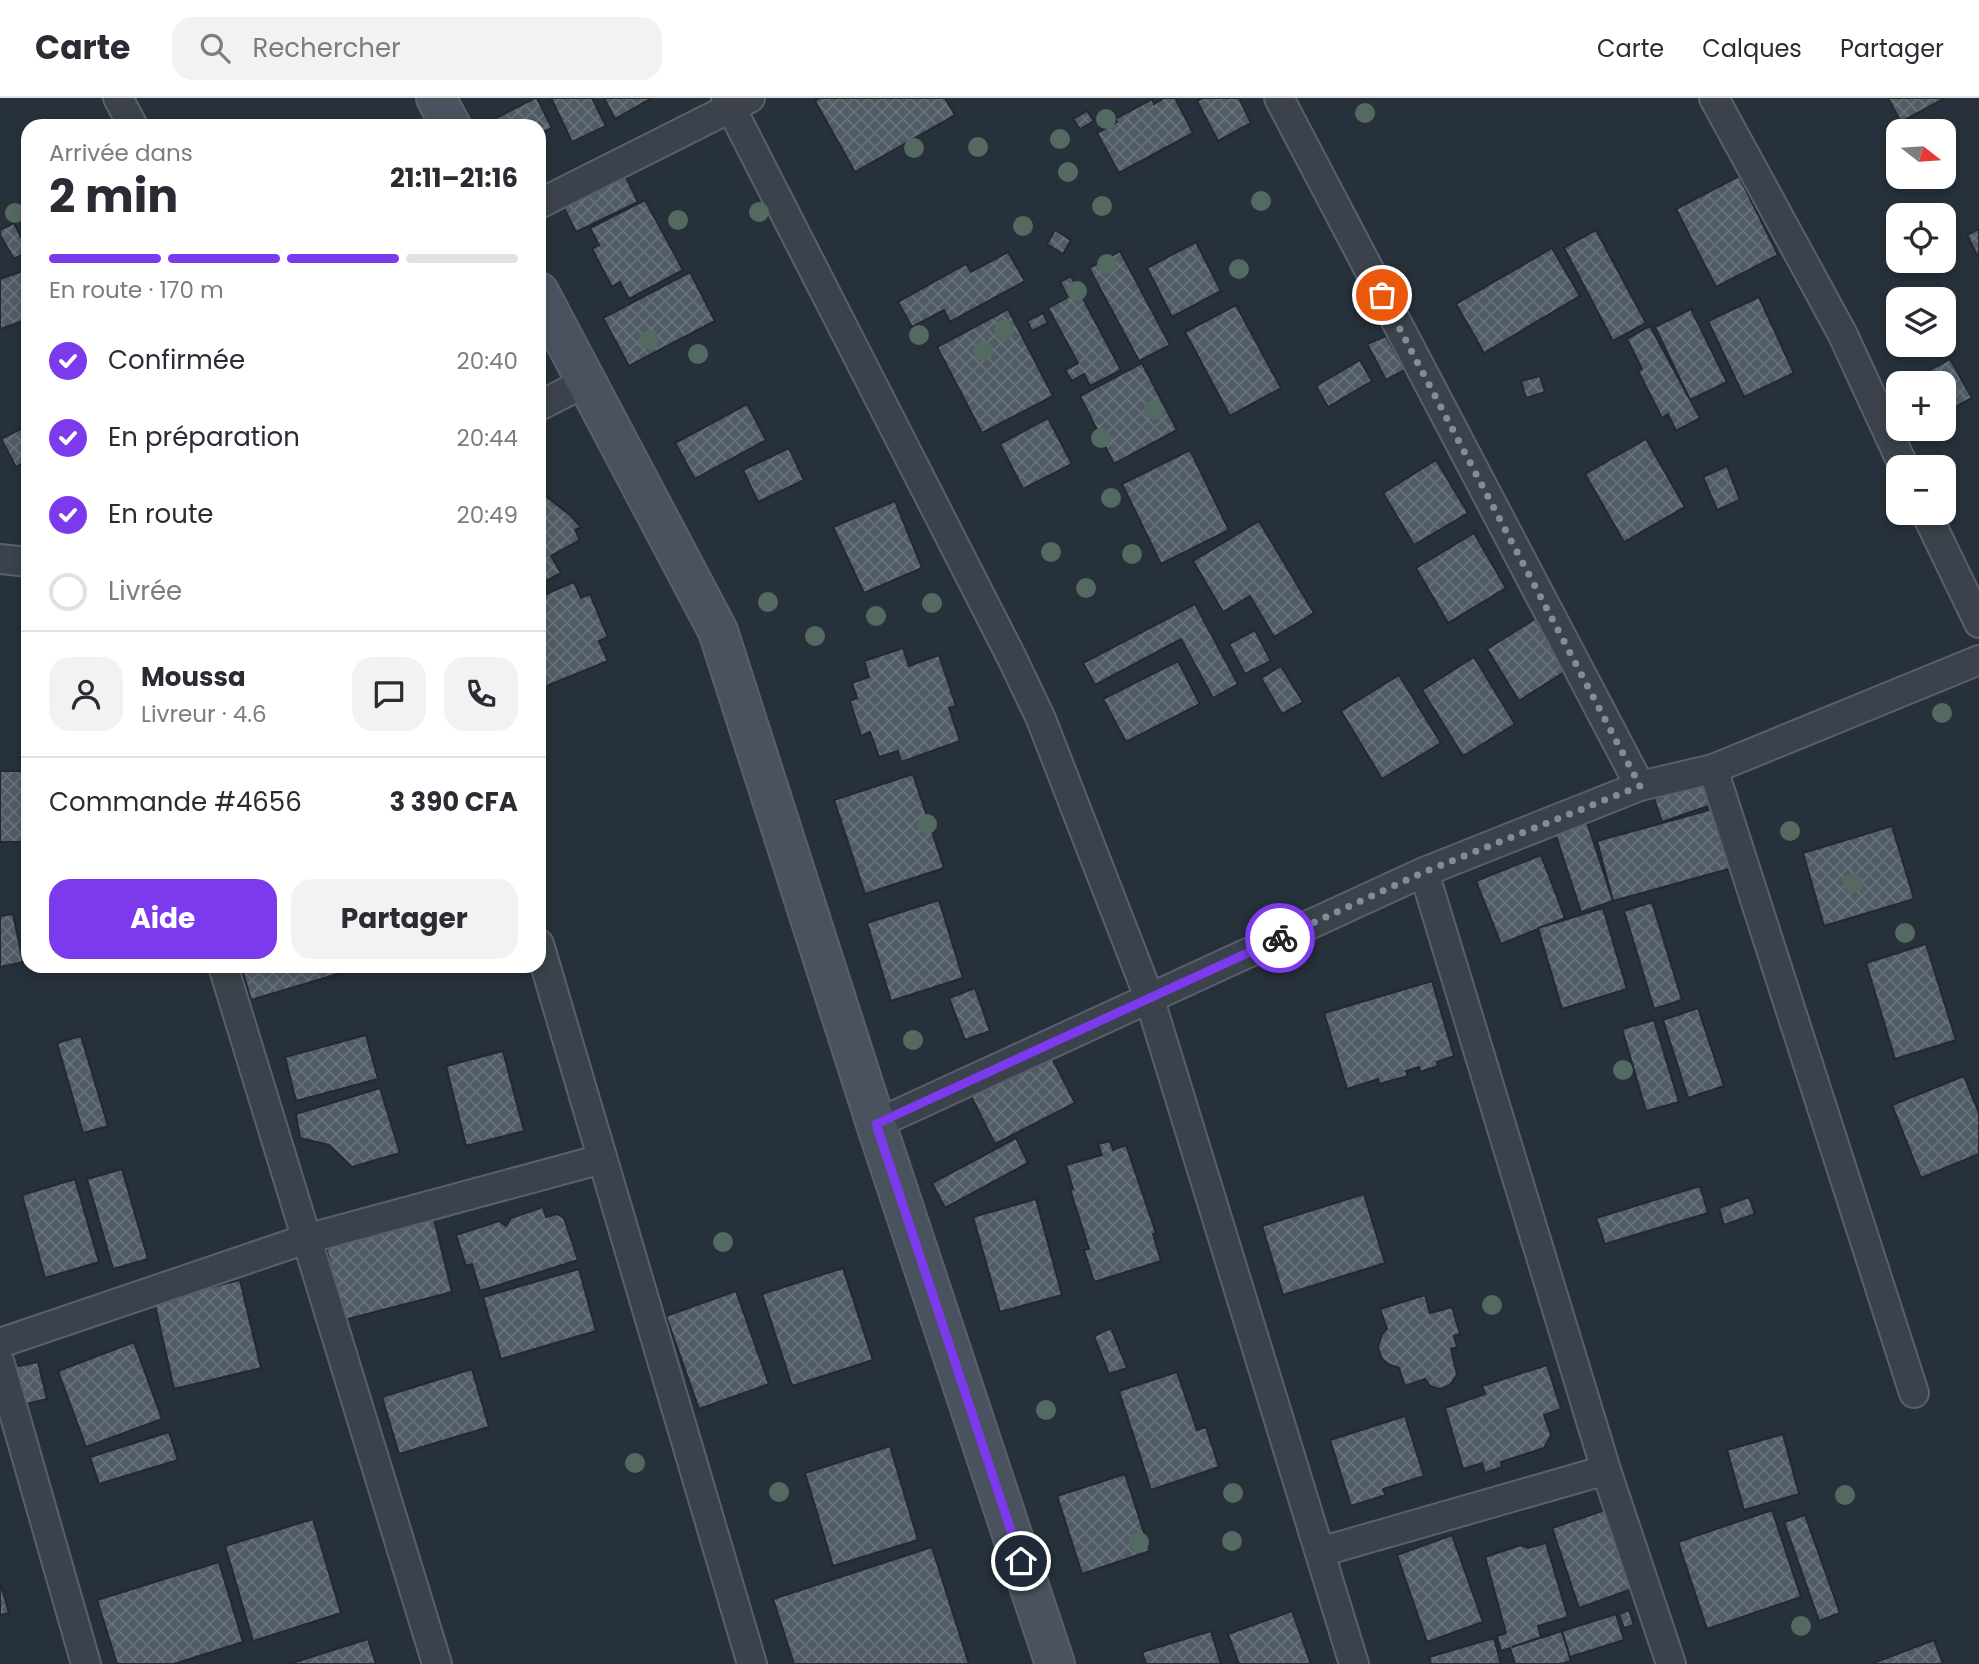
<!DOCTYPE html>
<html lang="fr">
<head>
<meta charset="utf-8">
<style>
	:root { --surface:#fff; --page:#f2f2f3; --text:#2b2b33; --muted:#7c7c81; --line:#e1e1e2; --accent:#7c3aed }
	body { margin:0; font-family:Poppins,sans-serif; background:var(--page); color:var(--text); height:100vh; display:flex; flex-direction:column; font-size:26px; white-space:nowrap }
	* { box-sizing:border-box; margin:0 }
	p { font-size:23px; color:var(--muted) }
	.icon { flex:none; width:38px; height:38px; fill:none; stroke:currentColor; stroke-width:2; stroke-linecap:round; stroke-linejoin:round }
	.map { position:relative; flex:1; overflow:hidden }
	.details { position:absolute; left:21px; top:21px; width:525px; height:854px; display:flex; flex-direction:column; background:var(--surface); border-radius:21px; box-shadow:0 4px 10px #0003 }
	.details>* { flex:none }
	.needle { width:46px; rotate:107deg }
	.buttons { position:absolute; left:1886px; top:21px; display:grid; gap:14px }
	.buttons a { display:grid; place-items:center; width:70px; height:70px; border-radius:14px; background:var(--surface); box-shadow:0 4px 10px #0003; font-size:35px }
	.pin { position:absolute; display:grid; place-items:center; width:60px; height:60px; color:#fff; margin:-30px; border:4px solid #fff; border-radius:50%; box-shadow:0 2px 7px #0007 }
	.courier { position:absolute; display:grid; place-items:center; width:70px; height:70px; margin:-35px; border:5px solid #7c3aed; border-radius:50%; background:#fff; color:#222; box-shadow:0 2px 9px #0007 }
	.summary em { font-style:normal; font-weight:700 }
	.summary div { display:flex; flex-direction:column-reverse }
	.summary { display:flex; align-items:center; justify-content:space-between; height:119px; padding:0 28px }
	h1 { font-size:46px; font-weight:700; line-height:52px }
	.bar { display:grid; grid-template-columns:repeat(4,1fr); gap:10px 7px; align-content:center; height:84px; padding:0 28px }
	.bar i { height:9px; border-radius:5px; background:var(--line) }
	.bar .current { background:var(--accent) }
	.bar p { grid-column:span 4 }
	.line { display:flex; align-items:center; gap:18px; padding:0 28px; border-top:2px solid var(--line) }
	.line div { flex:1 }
	.round { display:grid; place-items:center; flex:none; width:74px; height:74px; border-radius:21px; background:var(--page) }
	ol { padding:0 28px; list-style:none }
	li { display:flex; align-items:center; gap:21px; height:77px }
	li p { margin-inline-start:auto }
	li .icon { padding:7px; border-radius:50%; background:var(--accent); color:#fff; stroke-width:4 }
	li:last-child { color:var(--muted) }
	li i { width:38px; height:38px; border:4px solid var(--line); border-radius:50% }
	.action { display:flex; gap:14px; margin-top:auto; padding:14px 28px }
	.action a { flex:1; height:80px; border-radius:21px; background:var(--accent); color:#fff; font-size:28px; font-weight:700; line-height:80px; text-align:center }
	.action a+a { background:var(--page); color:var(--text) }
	header { display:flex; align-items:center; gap:42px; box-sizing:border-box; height:98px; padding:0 35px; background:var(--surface); border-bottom:2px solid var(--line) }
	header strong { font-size:33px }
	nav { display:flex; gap:38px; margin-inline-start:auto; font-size:24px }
	.search { width:490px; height:63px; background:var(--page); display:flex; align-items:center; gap:18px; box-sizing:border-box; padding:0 24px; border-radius:21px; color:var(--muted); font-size:26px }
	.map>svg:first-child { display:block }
	.building { fill:url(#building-cross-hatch); stroke:#222932; stroke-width:2 }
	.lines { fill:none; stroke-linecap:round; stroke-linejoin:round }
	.minor-casing { stroke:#596069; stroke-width:32 }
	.secondary-casing { stroke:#596069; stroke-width:42 }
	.minor { stroke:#3b424b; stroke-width:28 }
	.secondary { stroke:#49525e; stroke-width:38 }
	.tree { fill:#546a60 }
	.done { stroke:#848d96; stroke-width:7; stroke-dasharray:0 12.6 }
	.route { stroke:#7c3aed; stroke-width:9 }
</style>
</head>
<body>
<header>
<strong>Carte</strong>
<div class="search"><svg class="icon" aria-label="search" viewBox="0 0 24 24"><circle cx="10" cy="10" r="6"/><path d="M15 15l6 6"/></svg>Rechercher</div>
<nav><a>Carte</a><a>Calques</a><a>Partager</a></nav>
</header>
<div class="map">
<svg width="1979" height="1566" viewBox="0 0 1979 1566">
	<defs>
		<pattern id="building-cross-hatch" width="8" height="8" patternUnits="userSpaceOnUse" patternTransform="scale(1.75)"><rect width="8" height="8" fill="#505b66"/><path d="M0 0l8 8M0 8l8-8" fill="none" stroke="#67717a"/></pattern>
	</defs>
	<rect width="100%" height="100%" fill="#27313b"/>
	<!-- building -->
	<g class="building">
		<path d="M535,0H537L552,30L539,36V28H500L496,20Z"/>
		<path d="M551,0H592L606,28L572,44Z"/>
		<path d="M604,0H652L615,21Z"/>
		<path d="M820,0H945L955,17L855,74L815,3Z"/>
		<path d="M1164,0H1175L1193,35L1119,75L1097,35L1117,24L1115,21L1152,1L1154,6Z"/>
		<path d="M1203,0H1239L1251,25L1218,43L1197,3Z"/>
		<path d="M1888,0H1945L1901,24Z"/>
		<path d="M1087,13L1094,23L1080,31L1073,21Z"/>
		<path d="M621,69L638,104L576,134L559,100Z"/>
		<path d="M1739,78L1778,157L1716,189L1676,111Z"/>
		<path d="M645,102L683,172L629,201L620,184L612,189L592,151L599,147L590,130Z"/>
		<path d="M14,125L28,153L14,161L0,137V132Z"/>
		<path d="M1979,131V161L1967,137Z"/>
		<path d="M1055,132L1071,142L1063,156L1047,146Z"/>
		<path d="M1596,132L1646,225L1613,243L1564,150Z"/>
		<path d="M1196,144L1221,193L1172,219L1147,170Z"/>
		<path d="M1552,150L1580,198L1484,255L1456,206Z"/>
		<path d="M1120,153L1170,247L1139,263L1089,170Z"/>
		<path d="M1008,154L1025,183L950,224L944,212L912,229L898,204L966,166L971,174Z"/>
		<path d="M28,171V221L0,231V181Z"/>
		<path d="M690,174L715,223L629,268L603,220Z"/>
		<path d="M1071,178L1121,272L1090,288L1084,276L1072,283L1065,272L1078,265L1048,210L1068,199L1060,184Z"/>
		<path d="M1759,199L1794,275L1744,299L1708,223Z"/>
		<path d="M1236,207L1281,290L1230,318L1185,234Z"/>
		<path d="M1008,211L1053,298L982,335L937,249Z"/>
		<path d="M1691,211L1727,284L1690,302L1655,229Z"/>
		<path d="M1043,215L1048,225L1032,233L1027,223Z"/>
		<path d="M1650,228L1700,320L1676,333L1668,316L1662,320L1638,273L1642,271L1627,241Z"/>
		<path d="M1386,238L1405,272L1386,282L1367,246Z"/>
		<path d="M1950,261L1972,300L1944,315V285H1916L1914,281Z"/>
		<path d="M1360,262L1372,283L1328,309L1316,288Z"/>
		<path d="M1142,265L1177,332L1114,366L1080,298Z"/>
		<path d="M1540,278L1545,294L1526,300L1521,283Z"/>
		<path d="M747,306L766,342L695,381L675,345Z"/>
		<path d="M1048,320L1072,366L1023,391L1000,346Z"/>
		<path d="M28,327V363L16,369L1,341Z"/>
		<path d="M1646,341L1685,409L1624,444L1585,376Z"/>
		<path d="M789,350L804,382L758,404L743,372Z"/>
		<path d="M1190,352L1229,432L1161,466L1122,386Z"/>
		<path d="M1436,362L1468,415L1414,447L1383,395Z"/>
		<path d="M1727,368L1740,402L1717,412L1703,379Z"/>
		<path d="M539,393L570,417L581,429L575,432L580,442L551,458L561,475L539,487Z"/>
		<path d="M895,403L922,470L864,495L833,429Z"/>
		<path d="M1259,423L1314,515L1274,539L1250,498L1223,514L1193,463Z"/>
		<path d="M1474,435L1506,490L1448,525L1416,470Z"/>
		<path d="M574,484L581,500L590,496L608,539L599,543L608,563L539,591V499Z"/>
		<path d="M1195,506L1238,586L1213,600L1181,541L1095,587L1083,565Z"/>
		<path d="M1535,521L1566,573L1519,603L1487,551Z"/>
		<path d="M1255,532L1271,563L1245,576L1229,546Z"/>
		<path d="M903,550L909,568L939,557L956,608L949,610L960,643L901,664L898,653L879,659L870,634L861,638L850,603L857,600L852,585L869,579L864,563Z"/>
		<path d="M1474,559L1515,626L1463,658L1422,592Z"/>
		<path d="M1178,563L1200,606L1126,644L1103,601Z"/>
		<path d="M1281,568L1303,604L1282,616L1261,580Z"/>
		<path d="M1399,577L1441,645L1382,681L1341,613Z"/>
		<rect x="0" y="673" width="28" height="71"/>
		<path d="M913,676L944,770L865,796L834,702Z"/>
		<path d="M1707,682L1714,706L1662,724L1654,700Z"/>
		<path d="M1720,709L1736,769L1613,803L1597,743Z"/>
		<path d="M1584,715L1613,803L1581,814L1553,729Z"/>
		<path d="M1892,728L1914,801L1824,828L1803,755Z"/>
		<path d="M1541,757L1565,820L1501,846L1476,783Z"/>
		<path d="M939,802L963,880L891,903L867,825Z"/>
		<path d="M1652,804L1682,902L1654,911L1624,813Z"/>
		<path d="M1603,810L1627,891L1562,911L1538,830Z"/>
		<path d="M13,816L23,864L0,869V818Z"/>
		<path d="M1926,846L1956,942L1895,961L1866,865Z"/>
		<path d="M241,868H336L338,876L251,902Z"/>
		<path d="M336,868H353L338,874Z"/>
		<path d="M1432,883L1454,958L1437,964L1438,968L1420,974L1419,969L1406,973L1408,978L1379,986L1378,981L1347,991L1324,915Z"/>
		<path d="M975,890L990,933L965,942L949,900Z"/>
		<path d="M1698,910L1724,988L1688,1000L1663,922Z"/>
		<path d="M1654,922L1679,1004L1646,1013L1622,931Z"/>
		<path d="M366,937L378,981L296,1003L285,959Z"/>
		<path d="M81,938L108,1028L83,1035L57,945Z"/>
		<path d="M503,953L524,1033L466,1048L446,968Z"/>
		<path d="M1050,956L1075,1005L995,1046L967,990Z"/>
		<path d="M1964,978L1979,1015V1056L1921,1080L1892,1007Z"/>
		<path d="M380,990L400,1055L352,1069L329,1047L300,1040L296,1016Z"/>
		<path d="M1016,1040L1028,1065L945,1110L932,1085Z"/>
		<path d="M1110,1043L1113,1052L1126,1047L1156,1135L1153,1136L1161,1163L1094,1184L1084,1152L1089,1151L1070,1091H1073L1066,1067L1102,1057L1098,1046Z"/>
		<path d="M122,1071L148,1161L113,1171L87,1081Z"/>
		<path d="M75,1081L99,1164L45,1180L22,1097Z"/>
		<path d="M1700,1088L1708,1115L1605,1146L1596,1120Z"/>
		<path d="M1364,1096L1385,1165L1283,1197L1262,1128Z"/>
		<path d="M1749,1099L1755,1116L1724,1127L1719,1110Z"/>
		<path d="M1036,1101L1062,1197L1000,1214L973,1119Z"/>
		<path d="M543,1109L546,1119L557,1116L564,1120L578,1162L480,1193L472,1166L466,1168L456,1137L499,1123L506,1128L511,1120Z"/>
		<path d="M434,1121L452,1194L344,1222L326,1149Z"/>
		<path d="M843,1170L873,1262L792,1288L762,1196Z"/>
		<path d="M579,1171L596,1233L501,1261L483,1199Z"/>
		<path d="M240,1182L261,1270L174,1291L154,1203Z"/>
		<path d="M736,1193L769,1286L699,1311L666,1218Z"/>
		<path d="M1425,1197L1430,1215L1452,1209L1460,1236L1454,1238L1457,1249L1451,1251L1457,1277L1450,1287L1440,1291L1430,1288L1425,1281L1405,1288L1399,1270L1388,1266L1382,1261L1378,1249L1382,1236L1387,1231L1380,1211Z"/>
		<path d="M1111,1230L1127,1270L1109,1276L1094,1238Z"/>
		<path d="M134,1244L162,1321L86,1349L58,1273Z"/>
		<path d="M38,1264L47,1301L14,1309L5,1271Z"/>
		<path d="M1547,1267L1561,1311L1544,1317L1551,1337L1544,1350L1501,1364L1502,1369L1485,1375L1482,1365L1463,1371L1445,1310L1485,1296L1482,1288Z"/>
		<path d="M472,1271L489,1329L399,1356L382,1299Z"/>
		<path d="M1177,1274L1197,1332L1206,1329L1219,1369L1151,1392L1119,1293Z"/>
		<path d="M1405,1318L1424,1378L1383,1391L1386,1397L1351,1408L1330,1342Z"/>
		<path d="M169,1334L178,1362L99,1386L90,1359Z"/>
		<path d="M1783,1336L1799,1396L1744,1412L1727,1352Z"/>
		<path d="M890,1348L918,1442L833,1468L805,1375Z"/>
		<path d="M1125,1376L1150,1453L1082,1476L1057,1398Z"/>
		<path d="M1608,1411L1635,1490L1579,1510L1552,1430Z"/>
		<path d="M1772,1412L1801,1499L1707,1531L1678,1444Z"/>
		<path d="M1805,1417L1840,1515L1819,1523L1784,1424Z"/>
		<path d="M313,1421L341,1515L253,1543L225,1448Z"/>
		<path d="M1452,1437L1483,1524L1427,1544L1397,1457Z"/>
		<path d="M1546,1445L1568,1519L1538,1528L1541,1539L1512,1549L1562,1533L1571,1563L1561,1566H1515L1510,1550L1501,1553L1497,1538L1506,1535L1485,1459L1521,1447L1528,1450Z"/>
		<path d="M932,1449L969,1566H794L773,1501Z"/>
		<path d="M219,1464L243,1544L174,1566H117L97,1502Z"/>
		<path d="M0,1484L9,1515L0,1517Z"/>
		<path d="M1629,1512L1634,1527L1624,1530L1619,1516Z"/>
		<path d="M1292,1513L1311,1566H1239L1228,1536Z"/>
		<path d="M1616,1516L1624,1542L1570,1559L1562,1533Z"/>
		<path d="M1211,1533L1221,1566H1146L1142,1554Z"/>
		<path d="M1494,1540L1501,1566H1431L1429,1559Z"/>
		<path d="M368,1541L376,1566H289Z"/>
		<path d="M1934,1542L1943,1566H1871Z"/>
	</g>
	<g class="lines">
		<defs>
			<g id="minor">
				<path d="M118,0L133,28"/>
				<path d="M726,0L1012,560L1041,621L1149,899L1354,1566"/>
				<path d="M1279,0L1640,688"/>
				<path d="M1714,0L1842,235L1904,369"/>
				<path d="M539,106L750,0"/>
				<path d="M539,308L586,284"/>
				<path d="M1926,415L1979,525"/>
				<path d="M0,461L28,464"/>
				<path d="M1713,671L1914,1295"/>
				<path d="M1424,774L1606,1372L1671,1566"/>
				<path d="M539,846L752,1566"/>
				<path d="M223,868L437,1566"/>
				<path d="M876,1026L1424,774L1640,688L1713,671L1979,562"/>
				<path d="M0,1245L306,1141L602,1061"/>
				<path d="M0,1266L86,1566"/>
				<path d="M1320,1454L1606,1372"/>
			</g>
			<g id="secondary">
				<path d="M436,0L451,28"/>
				<path d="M539,194L718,533L876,1026L1055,1566"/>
			</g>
		</defs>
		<!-- minor casing -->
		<use href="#minor" class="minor-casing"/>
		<!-- secondary casing -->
		<use href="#secondary" class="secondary-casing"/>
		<!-- minor -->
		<use href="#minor" class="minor"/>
		<!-- secondary -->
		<use href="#secondary" class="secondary"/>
	</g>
	<!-- trees -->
	<g class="tree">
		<circle cx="1365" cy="15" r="10"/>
		<circle cx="1106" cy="21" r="10"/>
		<circle cx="1060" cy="41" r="10"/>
		<circle cx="978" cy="49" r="10"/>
		<circle cx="914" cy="50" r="10"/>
		<circle cx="1068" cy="74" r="10"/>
		<circle cx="1261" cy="103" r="10"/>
		<circle cx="1102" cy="108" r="10"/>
		<circle cx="759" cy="114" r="10"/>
		<circle cx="15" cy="115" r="10"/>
		<circle cx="678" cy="122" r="10"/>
		<circle cx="1023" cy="128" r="10"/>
		<circle cx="1107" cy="166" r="10"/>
		<circle cx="1239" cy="171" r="10"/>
		<circle cx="1077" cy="193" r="10"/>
		<circle cx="1004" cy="232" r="10"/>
		<circle cx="919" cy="237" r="10"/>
		<circle cx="649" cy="242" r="10"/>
		<circle cx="983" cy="253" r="10"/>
		<circle cx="698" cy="256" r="10"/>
		<circle cx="1154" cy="312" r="10"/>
		<circle cx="1101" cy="340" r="10"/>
		<circle cx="1111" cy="400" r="10"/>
		<circle cx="1051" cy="454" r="10"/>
		<circle cx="1132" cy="456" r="10"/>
		<circle cx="1086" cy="490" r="10"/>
		<circle cx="768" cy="504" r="10"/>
		<circle cx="932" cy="505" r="10"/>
		<circle cx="876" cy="518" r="10"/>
		<circle cx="815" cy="538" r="10"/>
		<circle cx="1942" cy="615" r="10"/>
		<circle cx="927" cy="726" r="10"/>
		<circle cx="1790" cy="733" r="10"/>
		<circle cx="1853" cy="785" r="10"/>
		<circle cx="1905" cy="835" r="10"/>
		<circle cx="913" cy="942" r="10"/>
		<circle cx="1623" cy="972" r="10"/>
		<circle cx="723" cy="1144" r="10"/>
		<circle cx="1492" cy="1207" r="10"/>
		<circle cx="1046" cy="1312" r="10"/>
		<circle cx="635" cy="1365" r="10"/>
		<circle cx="779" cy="1394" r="10"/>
		<circle cx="1233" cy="1395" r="10"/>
		<circle cx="1845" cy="1397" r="10"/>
		<circle cx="1232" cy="1443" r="10"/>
		<circle cx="1139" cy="1444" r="10"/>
		<circle cx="1801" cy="1528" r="10"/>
	</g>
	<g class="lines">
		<!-- done -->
		<path class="done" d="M1280,840L1424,774L1640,688L1382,197"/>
		<!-- route -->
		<path class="route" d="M1021,1463L876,1026L1280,840"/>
	</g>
</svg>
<div class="buttons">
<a><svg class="needle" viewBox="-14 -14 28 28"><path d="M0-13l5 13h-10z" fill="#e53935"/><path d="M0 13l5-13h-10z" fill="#7c7c81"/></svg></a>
<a><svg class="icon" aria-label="locate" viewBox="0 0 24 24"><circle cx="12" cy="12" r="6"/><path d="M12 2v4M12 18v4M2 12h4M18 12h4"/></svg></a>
<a><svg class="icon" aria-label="layers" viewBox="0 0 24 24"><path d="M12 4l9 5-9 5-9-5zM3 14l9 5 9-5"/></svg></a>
<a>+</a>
<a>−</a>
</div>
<div class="pin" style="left:1382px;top:197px;background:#ea580c"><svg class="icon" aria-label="bag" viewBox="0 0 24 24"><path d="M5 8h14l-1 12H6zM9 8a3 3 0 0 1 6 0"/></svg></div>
<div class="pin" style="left:1021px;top:1463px;background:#1f2937"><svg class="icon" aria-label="home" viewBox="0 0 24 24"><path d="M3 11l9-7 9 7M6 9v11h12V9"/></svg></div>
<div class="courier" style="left:1280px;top:840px"><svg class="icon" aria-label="bike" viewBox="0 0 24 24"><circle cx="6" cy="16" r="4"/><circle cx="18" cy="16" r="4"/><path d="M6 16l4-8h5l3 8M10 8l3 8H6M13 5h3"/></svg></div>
<section class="details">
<div class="summary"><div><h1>2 min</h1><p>Arrivée dans</p></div><em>21:11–21:16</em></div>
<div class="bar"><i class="current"></i><i class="current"></i><i class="current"></i><i></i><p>En route · 170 m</p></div>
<ol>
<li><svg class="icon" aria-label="check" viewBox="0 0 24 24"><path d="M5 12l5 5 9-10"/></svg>Confirmée<p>20:40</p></li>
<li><svg class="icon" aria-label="check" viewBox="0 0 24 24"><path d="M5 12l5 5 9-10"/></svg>En préparation<p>20:44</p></li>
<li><svg class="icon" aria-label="check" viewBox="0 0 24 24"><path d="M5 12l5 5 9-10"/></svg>En route<p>20:49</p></li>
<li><i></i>Livrée</li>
</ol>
<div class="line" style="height:126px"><a class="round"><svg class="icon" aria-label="person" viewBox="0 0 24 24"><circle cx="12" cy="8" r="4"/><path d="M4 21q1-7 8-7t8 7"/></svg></a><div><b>Moussa</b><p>Livreur · 4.6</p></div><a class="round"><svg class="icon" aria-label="chat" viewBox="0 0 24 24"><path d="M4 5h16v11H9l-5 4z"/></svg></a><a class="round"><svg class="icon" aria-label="phone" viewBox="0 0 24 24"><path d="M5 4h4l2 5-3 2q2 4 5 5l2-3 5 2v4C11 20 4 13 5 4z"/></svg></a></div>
<div class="line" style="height:91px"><div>Commande #4656</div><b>3 390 CFA</b></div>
<div class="action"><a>Aide</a><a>Partager</a></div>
</section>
</div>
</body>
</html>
